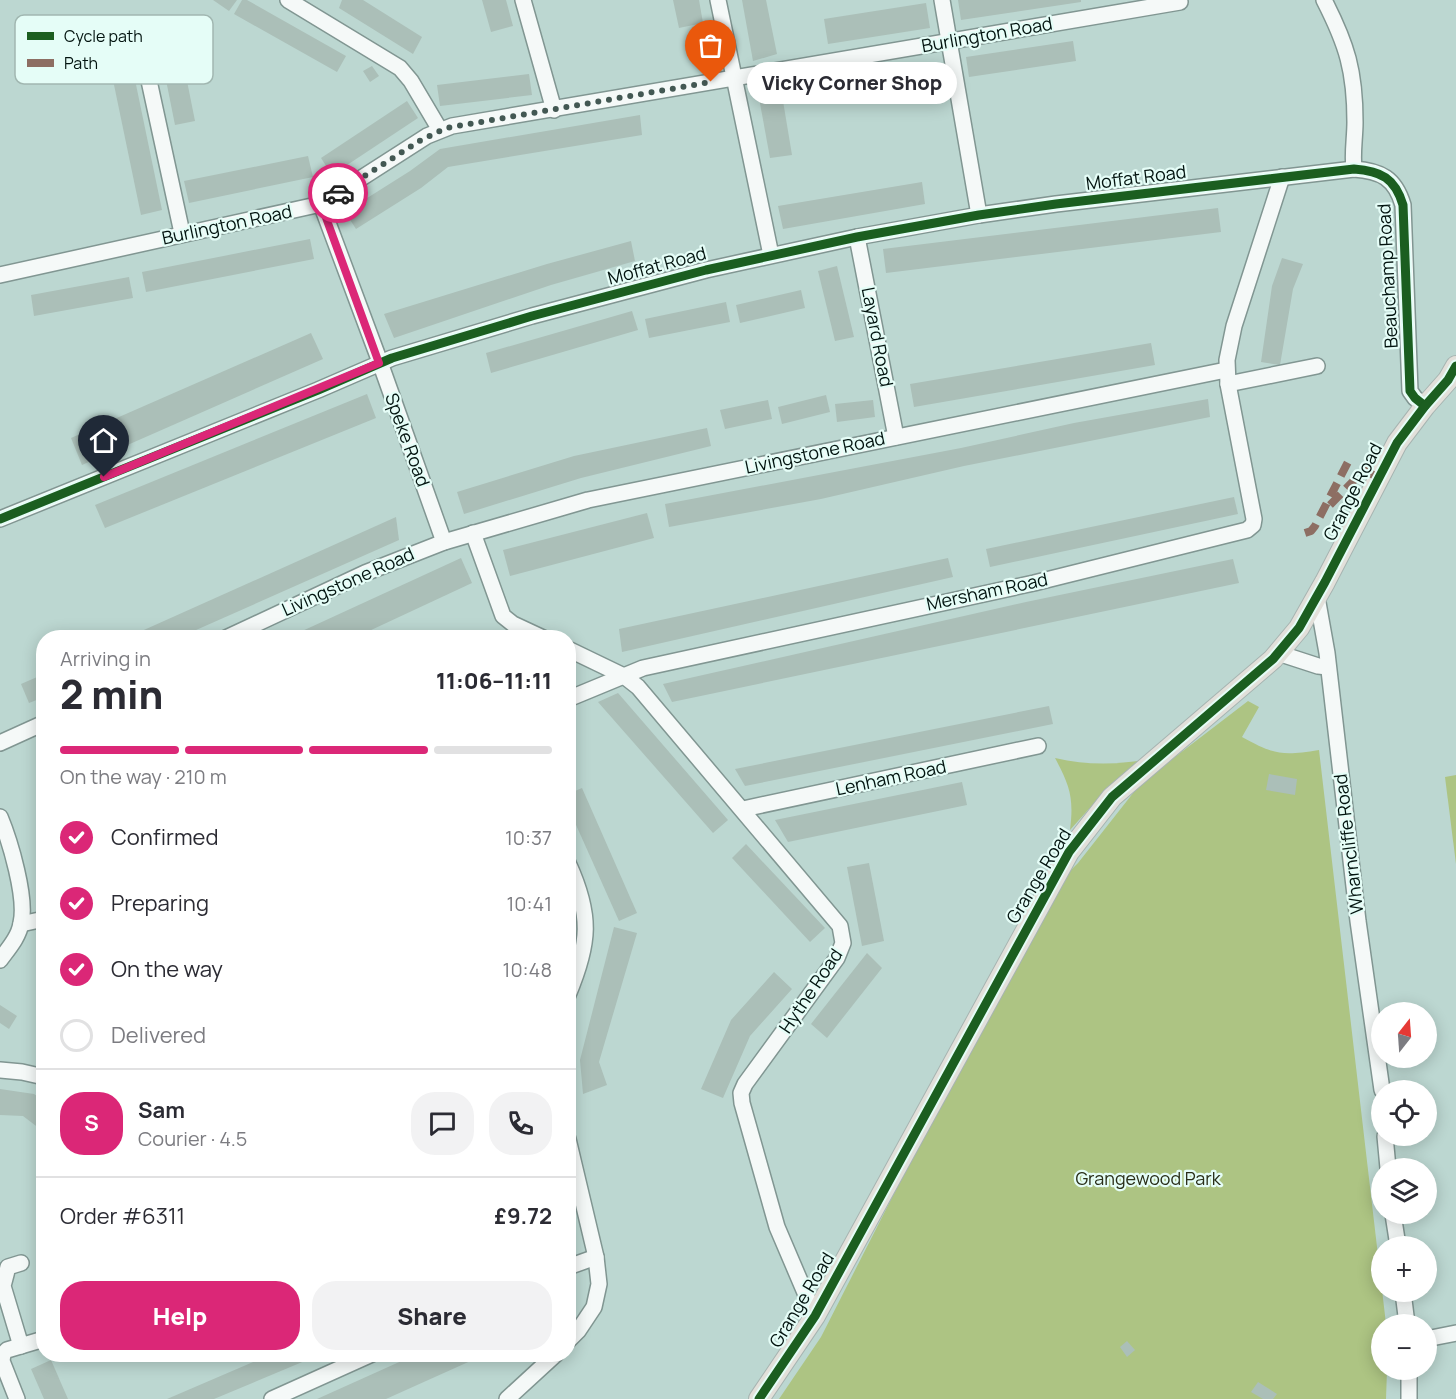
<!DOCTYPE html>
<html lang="en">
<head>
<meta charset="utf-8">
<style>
	:root { --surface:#fff; --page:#f2f2f3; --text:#2b2b33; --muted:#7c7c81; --line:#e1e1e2; --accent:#db2777 }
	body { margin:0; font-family:Manrope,sans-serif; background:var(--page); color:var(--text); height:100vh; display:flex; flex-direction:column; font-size:22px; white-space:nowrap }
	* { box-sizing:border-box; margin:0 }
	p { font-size:20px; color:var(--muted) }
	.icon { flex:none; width:33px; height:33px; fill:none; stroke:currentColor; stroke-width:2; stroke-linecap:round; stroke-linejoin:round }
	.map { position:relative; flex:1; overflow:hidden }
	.details { position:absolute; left:36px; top:630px; width:540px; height:732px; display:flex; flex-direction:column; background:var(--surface); border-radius:24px; box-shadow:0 3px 15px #0003 }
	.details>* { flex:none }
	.needle { width:39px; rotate:17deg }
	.fabs { position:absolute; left:1371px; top:1002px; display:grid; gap:12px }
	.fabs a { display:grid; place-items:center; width:66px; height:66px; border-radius:50%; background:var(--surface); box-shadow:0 3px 15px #0003; font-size:30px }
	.pin { position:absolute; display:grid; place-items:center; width:51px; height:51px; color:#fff; margin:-62px -26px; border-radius:50% 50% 50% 0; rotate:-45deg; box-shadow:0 0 6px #0007 }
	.pin .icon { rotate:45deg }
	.courier { position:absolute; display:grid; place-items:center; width:60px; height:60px; margin:-30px; border:4px solid #db2777; border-radius:50%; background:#fff; color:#222; box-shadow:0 2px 8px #0007 }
	.bubble { position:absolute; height:42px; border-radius:21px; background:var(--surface); box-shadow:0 3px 15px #0003; font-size:20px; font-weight:800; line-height:42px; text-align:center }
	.summary em { font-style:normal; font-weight:800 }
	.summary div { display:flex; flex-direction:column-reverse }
	.summary { display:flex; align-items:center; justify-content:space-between; height:102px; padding:0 24px }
	h1 { font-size:39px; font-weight:800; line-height:45px }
	.bar { display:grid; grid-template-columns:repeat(4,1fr); gap:9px 6px; align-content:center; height:72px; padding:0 24px }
	.bar i { height:8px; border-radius:4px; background:var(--line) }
	.bar .current { background:var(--accent) }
	.bar p { grid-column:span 4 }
	.line { display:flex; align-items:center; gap:15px; padding:0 24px; border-top:2px solid var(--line) }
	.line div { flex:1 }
	.round { display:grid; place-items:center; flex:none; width:63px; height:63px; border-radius:24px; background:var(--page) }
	ol { padding:0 24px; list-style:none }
	li { display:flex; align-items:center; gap:18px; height:66px }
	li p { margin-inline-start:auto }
	li .icon { padding:6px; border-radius:50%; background:var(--accent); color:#fff; stroke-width:4 }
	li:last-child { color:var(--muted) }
	li i { width:33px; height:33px; border:3px solid var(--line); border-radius:50% }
	.cta { display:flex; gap:12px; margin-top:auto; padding:12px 24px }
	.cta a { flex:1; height:69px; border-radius:24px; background:var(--accent); color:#fff; font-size:24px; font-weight:800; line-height:69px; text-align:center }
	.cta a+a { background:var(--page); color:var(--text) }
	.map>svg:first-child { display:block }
	.green { fill:#adc483 }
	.building { fill:#abbfb8 }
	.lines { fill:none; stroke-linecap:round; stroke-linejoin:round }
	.minor-casing { stroke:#819692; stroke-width:18 }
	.major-casing { stroke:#a7b4b1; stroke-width:22 }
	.minor { stroke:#f5f9f8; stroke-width:15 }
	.major { stroke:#e2e0da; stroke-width:20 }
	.quiet { stroke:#8d6e63; stroke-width:8; stroke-dasharray:15 8; stroke-linecap:butt }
	.cycleway-casing { stroke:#e5fdf7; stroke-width:13 }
	.cycleway { stroke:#1b5e20; stroke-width:9 }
	.done { stroke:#435853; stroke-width:6; stroke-dasharray:0 10.8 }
	.route { stroke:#db2777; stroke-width:8 }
	.labels { text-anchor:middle; stroke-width:4.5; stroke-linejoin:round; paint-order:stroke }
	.street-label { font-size:18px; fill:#02130f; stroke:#e5fdf7 }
	.park-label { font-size:18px; fill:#292e18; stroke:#e5fdf7 }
	.key { fill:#e5fdf7; stroke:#a1b7b1; stroke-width:1.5 }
	.key-label { font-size:16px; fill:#02130f }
</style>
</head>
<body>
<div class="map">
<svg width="1456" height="1399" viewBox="0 0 1456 1399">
	<rect width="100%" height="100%" fill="#bcd7d1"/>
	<!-- green -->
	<g class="green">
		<path d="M1248,701L1259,707L1242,737C1275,755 1282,756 1319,750L1386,1324H1382L1381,1328L1379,1329L1381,1341L1382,1370H1387L1386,1399H779L821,1337L1037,913L1059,882L1078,863L1141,783Z"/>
		<path d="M1055,758C1085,765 1114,765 1144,760L1105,791L1070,830C1074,798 1070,786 1055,758Z"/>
		<path d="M1456,775V864L1445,777Z"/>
	</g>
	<!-- building -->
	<g class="building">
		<path d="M213,0H237L229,11Z"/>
		<path d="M242,0H247L346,56L337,72L234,14Z"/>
		<path d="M342,0H363L422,37L413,54L339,8Z"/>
		<path d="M482,0H506L513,26L491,32Z"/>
		<path d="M673,0H699L703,23L679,28Z"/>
		<path d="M742,0H766L777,54L753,61Z"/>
		<path d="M958,0H1081V2L961,20Z"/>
		<path d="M926,3L930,28L828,44L824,19Z"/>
		<path d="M1073,41L1076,61L969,77L966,57Z"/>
		<path d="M939,63L943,86L868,100L864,77Z"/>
		<path d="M372,66L379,76L370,82L363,71Z"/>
		<path d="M529,74L532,95L440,106L437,85Z"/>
		<path d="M134,75L162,210L141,215L113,80Z"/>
		<path d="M186,76L195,121L175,125L166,80Z"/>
		<path d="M780,83L792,155L770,158L757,87Z"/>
		<path d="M407,101L418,118L332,175L321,158Z"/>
		<path d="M640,115L642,135L448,167L421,188L356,229L345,212L410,171L440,149Z"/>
		<path d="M308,156L313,177L189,203L184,181Z"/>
		<path d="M922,182L925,204L783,229L778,206Z"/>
		<path d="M1218,208L1221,232L886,273L883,249Z"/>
		<path d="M310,239L314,259L146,292L142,272Z"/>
		<path d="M631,241L635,261L551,285L394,338L384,314L547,264Z"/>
		<path d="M1282,258L1303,264L1293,289L1280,365L1261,362L1272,286Z"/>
		<path d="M837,266L854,337L835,341L818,271Z"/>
		<path d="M129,277L133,298L34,316L31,295Z"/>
		<path d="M801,290L805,308L740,323L736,305Z"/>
		<path d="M726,302L730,322L649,338L645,319Z"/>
		<path d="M632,311L638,330L491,373L486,353Z"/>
		<path d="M311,333L323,359L82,465L71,438Z"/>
		<path d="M1151,343L1155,365L914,407L910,384Z"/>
		<path d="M367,394L376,418L105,528L95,505Z"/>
		<path d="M826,395L830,412L782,424L778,407Z"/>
		<path d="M1208,399L1210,417L964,466L821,499L669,527L665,504L961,448L1074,423Z"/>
		<path d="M768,400L772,419L725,429L720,410Z"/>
		<path d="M873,400L875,417L837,422L835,404Z"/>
		<path d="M707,428L711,446L581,478L464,514L457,492L574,456Z"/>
		<path d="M1234,497L1238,514L990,567L986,549Z"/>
		<path d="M647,513L654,538L510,576L503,550Z"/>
		<path d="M396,517L399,540L178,638H126Z"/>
		<path d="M461,558L472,583L354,638H287Z"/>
		<path d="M948,558L953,577L622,652L619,629Z"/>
		<path d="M1233,559L1239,583L672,702L663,684L1026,602Z"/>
		<path d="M44,674V697L29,703L21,684Z"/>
		<path d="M618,693L728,820L713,833L598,702Z"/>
		<path d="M1049,706L1053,724L745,786L735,769Z"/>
		<path d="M1269,774L1297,779L1295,795L1266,790Z"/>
		<path d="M962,782L967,805L788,842L775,820Z"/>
		<path d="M582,788L637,913L619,921L568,807V794Z"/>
		<path d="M746,844L825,928L810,942L732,858Z"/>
		<path d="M869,863L884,941L862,946L847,867Z"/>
		<path d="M614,927L637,933L599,1062L607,1085L583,1094L580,1060Z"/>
		<path d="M867,953L882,968L827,1038L811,1024Z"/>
		<path d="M774,972L792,989L750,1036L723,1098L701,1089L731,1020Z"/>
		<path d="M0,1005L17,1016L9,1029L0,1023Z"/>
		<path d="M0,1089L34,1094L44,1101V1132L23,1116L0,1115Z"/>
		<path d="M1127,1341L1135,1350L1127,1357L1120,1347Z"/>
		<path d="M272,1354L319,1355L214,1399H167Z"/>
		<path d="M417,1354H473L475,1359L386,1399H317Z"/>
		<path d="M51,1360L68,1399H44L31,1369Z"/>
		<path d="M1258,1382L1277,1394L1273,1399H1263L1251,1392Z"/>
	</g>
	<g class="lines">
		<defs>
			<g id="minor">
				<path d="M288,0L400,68L411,81L440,130"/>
				<path d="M523,0L554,110"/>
				<path d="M718,0L771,255"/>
				<path d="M942,0L979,215"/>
				<path d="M1324,0C1347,45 1355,71 1355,122C1355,138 1352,153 1354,169"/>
				<path d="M143,53L182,233"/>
				<path d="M321,204L377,354L444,542"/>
				<path d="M857,237L896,437"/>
				<path d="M0,275L321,204L427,136L452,126L1180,2"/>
				<path d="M1228,384L1317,366"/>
				<path d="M0,519L318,390L392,358L532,316L706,270L857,237L979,215L1056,204L1354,169C1381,171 1395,178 1403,205L1410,391L1415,398L1425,406"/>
				<path d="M473,533L503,616L513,624L543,638"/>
				<path d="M1317,597L1327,653L1358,921L1382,1090"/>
				<path d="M226,638L365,573L444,542L588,500L1226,370"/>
				<path d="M568,649L624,676L638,687L840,926L843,943L837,958L745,1084L741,1093L742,1103L777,1227L815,1316"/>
				<path d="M1278,653L1318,666L1328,667"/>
				<path d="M568,699L643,668L1034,583L1247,530L1253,525L1254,519L1228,384L1227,360L1234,326L1282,177"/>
				<path d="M0,743L44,723"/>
				<path d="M743,809L1038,746"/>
				<path d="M0,817C10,841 27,898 21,923C19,937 8,949 0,960"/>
				<path d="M568,863C592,915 590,943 568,995"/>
				<path d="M21,924L44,919"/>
				<path d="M0,1070L22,1072L44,1077"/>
				<path d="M1385,1136L1388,1168"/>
				<path d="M568,1139L596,1257L599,1284L594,1307L578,1331L568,1341"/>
				<path d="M1393,1214L1398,1246"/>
				<path d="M21,1263L8,1267L3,1286L21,1346"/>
				<path d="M568,1267L596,1257"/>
				<path d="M1403,1292L1407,1324"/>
				<path d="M1426,1339L1456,1333"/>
				<path d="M17,1399L2,1361L3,1354L7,1350L44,1339"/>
				<path d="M272,1399L372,1354"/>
				<path d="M507,1399L556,1354"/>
				<path d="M1409,1399V1370"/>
			</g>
			<path id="major" d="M759,1399L815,1316L1069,852L1112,797L1273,659L1299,628L1325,582L1397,443L1425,406L1448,380L1456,366"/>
		</defs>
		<!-- minor casing -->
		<use href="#minor" class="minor-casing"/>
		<!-- major casing -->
		<use href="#major" class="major-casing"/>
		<!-- minor -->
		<use href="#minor" class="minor"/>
		<!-- major -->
		<use href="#major" class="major"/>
		<!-- quiet -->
		<g class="quiet">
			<path d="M1330,505L1364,470L1379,478"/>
			<path d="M1305,533L1311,531L1315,526L1349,460"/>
		</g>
		<defs>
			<g id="cycleway">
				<path d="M0,519L318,390L392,358L532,316L706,270L857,237L979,215L1056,204L1354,169C1381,171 1395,178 1403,205L1410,391L1415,398L1425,406"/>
				<path d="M759,1399L815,1316L1069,852L1112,797L1273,659L1299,628L1325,582L1397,443L1425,406L1448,380L1456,366"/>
			</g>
		</defs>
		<!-- cycleway casing -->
		<use href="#cycleway" class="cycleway-casing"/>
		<!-- cycleway -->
		<use href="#cycleway" class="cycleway"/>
	</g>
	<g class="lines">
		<!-- done -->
		<path class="done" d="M338,193L421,140L446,128L711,82"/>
		<!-- route -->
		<path class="route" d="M104,477L379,363L321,204L338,193"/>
	</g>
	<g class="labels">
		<!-- street labels -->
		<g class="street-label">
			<text transform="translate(987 35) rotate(-10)" y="6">Burlington Road</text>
			<text transform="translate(1136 178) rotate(-7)" y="6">Moffat Road</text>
			<text transform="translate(227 225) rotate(-12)" y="6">Burlington Road</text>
			<text transform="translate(657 266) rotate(-15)" y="6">Moffat Road</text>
			<text transform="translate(1388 276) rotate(-93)" y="6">Beauchamp Road</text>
			<text transform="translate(877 337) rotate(79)" y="6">Layard Road</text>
			<text transform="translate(407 440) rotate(70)" y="6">Speke Road</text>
			<text transform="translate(815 453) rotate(-12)" y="6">Livingstone Road</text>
			<text transform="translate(1353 492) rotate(-63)" y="6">Grange Road</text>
			<text transform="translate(348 582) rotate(-24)" y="6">Livingstone Road</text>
			<text transform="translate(987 592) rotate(-12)" y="6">Mersham Road</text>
			<text transform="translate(891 778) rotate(-12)" y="6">Lenham Road</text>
			<text transform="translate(1349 844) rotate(-97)" y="6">Wharncliffe Road</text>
			<text transform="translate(1039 876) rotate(-59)" y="6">Grange Road</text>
			<text transform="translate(811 991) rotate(-56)" y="6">Hythe Road</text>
			<text transform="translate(802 1300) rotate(-59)" y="6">Grange Road</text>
		</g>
		<!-- park labels -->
		<g class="park-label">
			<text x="1148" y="1185">Grangewood Park</text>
		</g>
	</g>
	<!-- legend -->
	<rect x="15" y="15" width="198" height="69" rx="9" class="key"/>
	<rect x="27" y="32" width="27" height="8" fill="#1b5e20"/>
	<rect x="27" y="59" width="27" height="8" fill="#8d6e63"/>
	<g class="key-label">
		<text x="64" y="42">Cycle path</text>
		<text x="64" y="69">Path</text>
	</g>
</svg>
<div class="fabs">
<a><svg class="needle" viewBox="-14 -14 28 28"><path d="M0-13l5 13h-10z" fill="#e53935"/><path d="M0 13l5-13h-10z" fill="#7c7c81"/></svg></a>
<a><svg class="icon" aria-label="locate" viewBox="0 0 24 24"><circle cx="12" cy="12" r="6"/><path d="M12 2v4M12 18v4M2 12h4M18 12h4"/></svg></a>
<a><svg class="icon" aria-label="layers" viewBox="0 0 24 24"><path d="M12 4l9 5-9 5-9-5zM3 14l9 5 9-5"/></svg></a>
<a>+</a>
<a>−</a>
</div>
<div class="pin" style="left:711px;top:82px;background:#ea580c"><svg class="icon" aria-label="bag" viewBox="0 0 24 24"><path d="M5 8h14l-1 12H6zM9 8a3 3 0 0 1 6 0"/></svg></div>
<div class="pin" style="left:104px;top:477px;background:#1f2937"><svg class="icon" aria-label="home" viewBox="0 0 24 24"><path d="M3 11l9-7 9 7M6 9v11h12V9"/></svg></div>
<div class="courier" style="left:338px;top:193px"><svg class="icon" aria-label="car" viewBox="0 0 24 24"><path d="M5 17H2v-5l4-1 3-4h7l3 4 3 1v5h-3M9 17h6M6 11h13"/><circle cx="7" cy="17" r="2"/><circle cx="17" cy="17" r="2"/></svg></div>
<div class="bubble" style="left:747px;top:62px;width:210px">Vicky Corner Shop</div>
<section class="details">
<div class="summary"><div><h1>2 min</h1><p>Arriving in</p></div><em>11:06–11:11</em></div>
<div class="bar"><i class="current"></i><i class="current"></i><i class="current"></i><i></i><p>On the way · 210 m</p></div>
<ol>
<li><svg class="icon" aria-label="check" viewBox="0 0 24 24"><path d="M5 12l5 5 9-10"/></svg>Confirmed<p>10:37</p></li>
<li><svg class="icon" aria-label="check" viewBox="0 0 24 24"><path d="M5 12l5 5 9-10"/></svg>Preparing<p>10:41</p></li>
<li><svg class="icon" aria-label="check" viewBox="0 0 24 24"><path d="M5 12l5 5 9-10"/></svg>On the way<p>10:48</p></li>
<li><i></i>Delivered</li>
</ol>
<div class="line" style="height:108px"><b class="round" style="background:var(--accent);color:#fff">S</b><div><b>Sam</b><p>Courier · 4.5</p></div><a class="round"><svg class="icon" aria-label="chat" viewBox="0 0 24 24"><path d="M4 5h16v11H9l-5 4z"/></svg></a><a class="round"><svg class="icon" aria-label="phone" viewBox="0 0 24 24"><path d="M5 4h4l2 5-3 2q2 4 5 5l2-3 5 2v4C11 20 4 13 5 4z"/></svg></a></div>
<div class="line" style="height:78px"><div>Order #6311</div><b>£9.72</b></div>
<div class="cta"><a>Help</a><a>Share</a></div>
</section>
</div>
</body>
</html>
